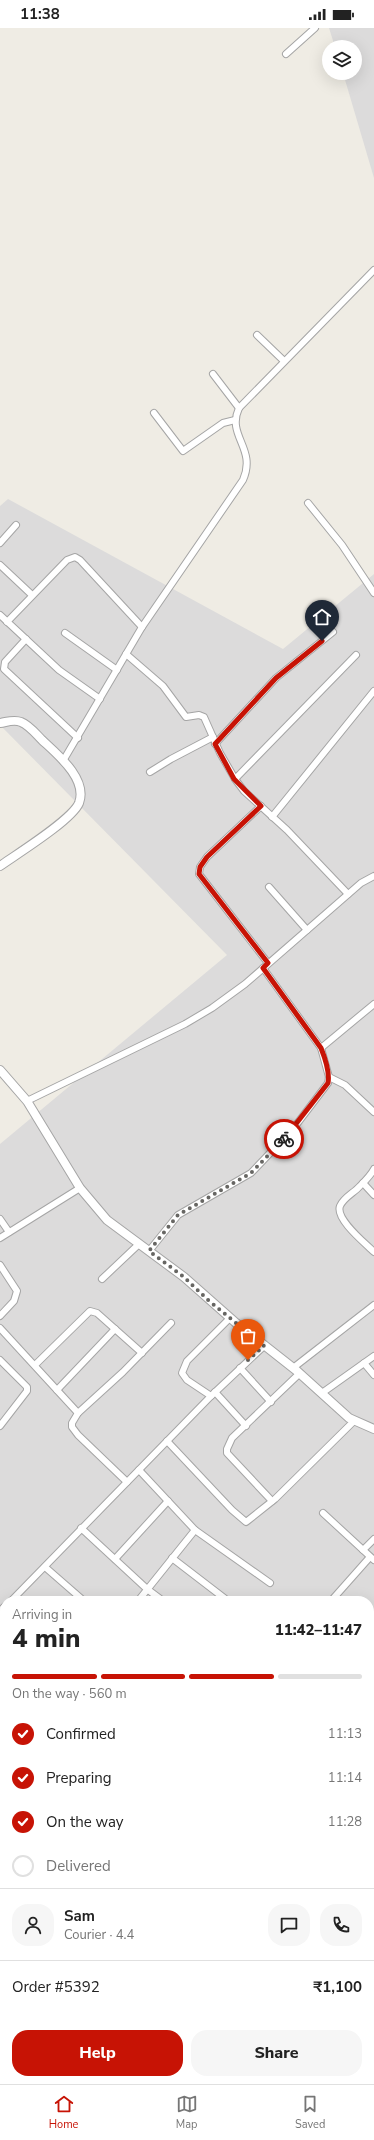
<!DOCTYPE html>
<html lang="en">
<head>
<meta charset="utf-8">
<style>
	:root { --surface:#fff; --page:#f6f6f6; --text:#222; --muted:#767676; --line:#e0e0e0; --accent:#c71305 }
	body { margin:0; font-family:"Nunito Sans",sans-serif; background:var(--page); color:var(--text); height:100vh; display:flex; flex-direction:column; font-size:15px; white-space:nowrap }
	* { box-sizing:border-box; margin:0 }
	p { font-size:13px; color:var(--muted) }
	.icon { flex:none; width:22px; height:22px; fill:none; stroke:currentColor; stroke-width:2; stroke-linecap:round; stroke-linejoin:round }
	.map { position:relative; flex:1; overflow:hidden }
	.details { position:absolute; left:0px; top:1568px; width:374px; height:488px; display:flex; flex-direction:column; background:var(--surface); border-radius:16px 16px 0 0; box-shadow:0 4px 16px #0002 }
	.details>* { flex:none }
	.controls { position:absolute; left:322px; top:12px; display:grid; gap:8px }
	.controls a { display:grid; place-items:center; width:40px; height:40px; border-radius:50%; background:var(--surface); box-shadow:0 4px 16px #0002; font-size:20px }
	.pin { position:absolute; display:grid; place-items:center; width:34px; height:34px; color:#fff; margin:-41px -17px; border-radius:50% 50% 50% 0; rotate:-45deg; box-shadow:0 0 4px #0007 }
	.pin .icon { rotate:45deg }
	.courier { position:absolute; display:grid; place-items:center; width:40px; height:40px; margin:-20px; border:3px solid #c71305; border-radius:50%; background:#fff; color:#222; box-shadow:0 1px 5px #0007 }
	.head em { font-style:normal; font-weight:800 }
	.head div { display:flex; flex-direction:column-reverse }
	.head { display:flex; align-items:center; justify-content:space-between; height:68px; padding:0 12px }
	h1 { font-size:26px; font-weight:800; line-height:30px }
	.bar { display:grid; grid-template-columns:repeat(4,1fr); gap:6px 4px; align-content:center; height:48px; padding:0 12px }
	.bar i { height:5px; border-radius:3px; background:var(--line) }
	.bar .current { background:var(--accent) }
	.bar p { grid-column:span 4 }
	.line { display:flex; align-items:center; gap:10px; padding:0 12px; border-top:1px solid var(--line) }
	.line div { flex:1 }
	.round { display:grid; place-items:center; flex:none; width:42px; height:42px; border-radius:16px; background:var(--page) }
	ol { padding:0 12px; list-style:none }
	li { display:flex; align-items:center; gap:12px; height:44px }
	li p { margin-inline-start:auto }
	li .icon { padding:4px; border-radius:50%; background:var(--accent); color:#fff; stroke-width:4 }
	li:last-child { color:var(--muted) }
	li i { width:22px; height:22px; border:2px solid var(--line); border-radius:50% }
	.primary-button { display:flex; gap:8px; margin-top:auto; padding:8px 12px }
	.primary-button a { flex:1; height:46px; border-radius:16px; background:var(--accent); color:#fff; font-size:16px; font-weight:800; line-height:46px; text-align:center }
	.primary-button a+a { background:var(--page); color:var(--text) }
	.status { display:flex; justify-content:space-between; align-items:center; height:28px; padding:0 20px; background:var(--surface); direction:ltr }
	.status svg { height:11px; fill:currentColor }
	.tabs { display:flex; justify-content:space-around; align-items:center; height:56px; border-top:1px solid var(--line); background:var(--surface); font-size:11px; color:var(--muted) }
	.tabs a { display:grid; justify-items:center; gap:2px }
	.tabs .current { color:var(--accent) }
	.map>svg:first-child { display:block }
	.residential { fill:#dcdbdb }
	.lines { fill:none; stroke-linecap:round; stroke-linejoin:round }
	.minor-casing { stroke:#a5a5a5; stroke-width:8 }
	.tertiary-casing { stroke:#a5a5a5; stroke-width:10 }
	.minor { stroke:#fff; stroke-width:6 }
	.tertiary { stroke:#fff; stroke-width:8 }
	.rail-casing { stroke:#6c6c6c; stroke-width:4 }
	.rail { stroke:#fff; stroke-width:2.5; stroke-dasharray:8; stroke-linecap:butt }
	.done { stroke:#676663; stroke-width:4; stroke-dasharray:0 7.2 }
	.route { stroke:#c71305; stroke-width:5 }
</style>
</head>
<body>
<div class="status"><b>11:38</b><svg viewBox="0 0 49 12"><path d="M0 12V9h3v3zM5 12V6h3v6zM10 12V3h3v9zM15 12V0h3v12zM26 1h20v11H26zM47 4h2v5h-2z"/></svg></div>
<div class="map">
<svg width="374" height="2056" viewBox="0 0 374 2056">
	<rect width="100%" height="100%" fill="#efece4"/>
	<!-- residential -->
	<g class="residential">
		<path d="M329,0H374V150L343,45H355V19H335Z"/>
		<path d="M8,471L283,621L374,546V1665L369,1671V1573H5V2051H60L57,2056H0V1116L227,927L0,697V478Z"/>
	</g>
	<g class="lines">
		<defs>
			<g id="minor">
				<path d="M286,26L315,0"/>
				<path d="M257,307L284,333"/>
				<path d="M213,346L239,380"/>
				<path d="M154,385L183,423L223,395L235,392"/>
				<path d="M308,475L342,517L374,565"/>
				<path d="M0,515L16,497"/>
				<path d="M0,537L32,567"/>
				<path d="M0,587L59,642L100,671"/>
				<path d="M7,594L67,532L75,529L80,532L142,599"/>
				<path d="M65,605L117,642"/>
				<path d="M26,611L5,634L4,641L78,710"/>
				<path d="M126,626L163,658L186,689L199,687L204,689L220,725L235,751L244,763L287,802L348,866"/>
				<path d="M215,716L276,650L333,604"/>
				<path d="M63,733L142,599L243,452C257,420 226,408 239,380L374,242"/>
				<path d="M150,744L171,731L213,709"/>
				<path d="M235,751L356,627"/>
				<path d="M261,778L207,829L200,839L199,846L268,935"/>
				<path d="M272,789L374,663"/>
				<path d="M269,859L307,902"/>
				<path d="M321,1020L374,976"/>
				<path d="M329,1049L345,1057L374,1084"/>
				<path d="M27,1073L185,996L212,980L245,956L361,855L374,848"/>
				<path d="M374,1141C371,1147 365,1153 360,1158C354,1165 344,1169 340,1178C335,1191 365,1215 374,1224"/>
				<path d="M363,1155L374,1167"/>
				<path d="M0,1191L9,1204"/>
				<path d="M0,1210L80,1160"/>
				<path d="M149,1223L178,1187L251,1145L293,1101L328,1055L329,1049L321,1020L263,940"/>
				<path d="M0,1237L17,1263L14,1273L0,1288"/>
				<path d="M102,1251L139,1216"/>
				<path d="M0,1300L78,1385"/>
				<path d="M0,1332L27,1359V1363L0,1398"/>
				<path d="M364,1335L374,1347"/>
				<path d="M35,1337L90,1283L97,1285L142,1325"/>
				<path d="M240,1340L271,1374"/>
				<path d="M293,1340L374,1277"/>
				<path d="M57,1362L115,1301"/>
				<path d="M215,1364L246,1398"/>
				<path d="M322,1365L374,1328"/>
				<path d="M211,1368L187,1352L182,1345L187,1333L230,1290"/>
				<path d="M167,1413L232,1482L246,1494L275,1471L354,1393"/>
				<path d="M139,1442L195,1502L270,1555"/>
				<path d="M127,1454L78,1407L72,1399V1395L78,1385L123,1344L171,1295"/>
				<path d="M272,1473L227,1425V1421L232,1410L300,1345"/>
				<path d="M323,1485L374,1532"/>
				<path d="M81,1500L147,1561L163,1573"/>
				<path d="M363,1522L374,1511"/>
				<path d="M172,1530L228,1573"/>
				<path d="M115,1531L168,1473"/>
				<path d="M45,1539L84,1573"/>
				<path d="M11,1573L211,1368L264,1318"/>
				<path d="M138,1573L195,1502"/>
				<path d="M331,1573L370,1529"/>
				<path d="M0,1583L5,1578"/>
				<path d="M369,1598L374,1592"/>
				<path d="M0,1622L5,1617"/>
				<path d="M369,1630L374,1624"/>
				<path d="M0,1677L5,1672"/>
				<path d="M0,1721L5,1725"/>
				<path d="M0,1767L5,1771"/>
				<path d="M0,1820L1,1821"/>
				<path d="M0,1846L5,1842"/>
				<path d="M369,1922L374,1907"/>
				<path d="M0,1931L5,1935"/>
				<path d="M0,1956L5,1947"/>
				<path d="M372,2020L374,2032"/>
				<path d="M0,2049L5,2043"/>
				<path d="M200,2056L203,2051"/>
			</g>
			<g id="tertiary">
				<path d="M0,695C7,694 14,691 21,694C29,697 36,706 42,712C57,726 88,751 79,775C72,792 17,826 0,838"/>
				<path d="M0,1042L27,1073L80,1160L107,1192L184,1249L236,1295L297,1343L349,1390L374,1401"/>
			</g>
		</defs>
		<!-- minor casing -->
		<use href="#minor" class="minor-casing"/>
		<!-- tertiary casing -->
		<use href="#tertiary" class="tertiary-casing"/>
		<!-- minor -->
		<use href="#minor" class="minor"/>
		<!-- tertiary -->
		<use href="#tertiary" class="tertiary"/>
		<defs>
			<g id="rail">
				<path d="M369,1696L374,1690"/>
				<path d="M369,1705L374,1698"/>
				<path d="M369,1715L374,1709"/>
				<path d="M369,1825L374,1811"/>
				<path d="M369,1843L374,1830"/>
				<path d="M81,2056L85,2051"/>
				<path d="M100,2056L104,2051"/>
				<path d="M108,2056L112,2051"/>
				<path d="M305,2056L306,2051"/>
			</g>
		</defs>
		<!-- rail casing -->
		<use href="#rail" class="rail-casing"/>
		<!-- rail -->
		<use href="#rail" class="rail"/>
	</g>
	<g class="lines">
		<!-- done -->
		<path class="done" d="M248,1332L264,1318L208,1272L184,1249L149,1223L178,1187L251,1145L284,1111"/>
		<!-- route -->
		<path class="route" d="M284,1111L328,1055C330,1044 325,1030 321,1020L263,940L268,935L199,846L200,839L207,829L261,778L234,751L215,716L276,650L322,613"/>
	</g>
</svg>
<div class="controls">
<a><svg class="icon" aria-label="layers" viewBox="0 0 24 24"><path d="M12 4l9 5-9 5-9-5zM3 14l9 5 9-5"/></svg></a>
</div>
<div class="pin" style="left:248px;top:1332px;background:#ea580c"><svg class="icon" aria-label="bag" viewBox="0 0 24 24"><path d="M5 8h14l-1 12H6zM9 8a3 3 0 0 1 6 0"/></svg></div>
<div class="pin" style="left:322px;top:613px;background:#1f2937"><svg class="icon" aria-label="home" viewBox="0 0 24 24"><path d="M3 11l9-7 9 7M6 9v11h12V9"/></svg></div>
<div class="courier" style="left:284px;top:1111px"><svg class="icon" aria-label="bike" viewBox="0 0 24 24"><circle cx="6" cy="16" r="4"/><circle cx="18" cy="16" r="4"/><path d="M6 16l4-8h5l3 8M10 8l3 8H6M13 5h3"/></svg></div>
<section class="details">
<div class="head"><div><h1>4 min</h1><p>Arriving in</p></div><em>11:42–11:47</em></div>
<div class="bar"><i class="current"></i><i class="current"></i><i class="current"></i><i></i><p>On the way · 560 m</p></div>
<ol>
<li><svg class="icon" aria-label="check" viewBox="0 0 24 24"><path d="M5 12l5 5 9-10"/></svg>Confirmed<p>11:13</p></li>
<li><svg class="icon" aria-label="check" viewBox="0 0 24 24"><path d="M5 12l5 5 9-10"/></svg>Preparing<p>11:14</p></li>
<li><svg class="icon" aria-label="check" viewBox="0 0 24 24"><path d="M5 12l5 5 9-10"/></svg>On the way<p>11:28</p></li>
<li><i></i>Delivered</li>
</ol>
<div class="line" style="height:72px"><a class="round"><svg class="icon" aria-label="person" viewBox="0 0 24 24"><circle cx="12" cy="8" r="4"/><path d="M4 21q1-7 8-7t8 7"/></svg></a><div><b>Sam</b><p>Courier · 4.4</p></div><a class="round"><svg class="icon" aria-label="chat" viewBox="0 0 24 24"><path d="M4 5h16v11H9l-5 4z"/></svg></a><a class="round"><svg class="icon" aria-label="phone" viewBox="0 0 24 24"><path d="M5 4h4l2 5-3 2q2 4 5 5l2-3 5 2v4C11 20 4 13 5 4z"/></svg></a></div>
<div class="line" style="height:52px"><div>Order #5392</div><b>₹1,100</b></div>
<div class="primary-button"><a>Help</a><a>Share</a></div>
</section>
</div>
<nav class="tabs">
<a class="current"><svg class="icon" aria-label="home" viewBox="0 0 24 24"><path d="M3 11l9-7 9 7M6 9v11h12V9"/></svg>Home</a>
<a><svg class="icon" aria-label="map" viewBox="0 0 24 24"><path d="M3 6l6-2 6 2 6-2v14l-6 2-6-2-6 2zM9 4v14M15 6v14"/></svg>Map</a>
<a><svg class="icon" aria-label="saved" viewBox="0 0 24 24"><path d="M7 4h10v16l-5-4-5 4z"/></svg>Saved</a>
</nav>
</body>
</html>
